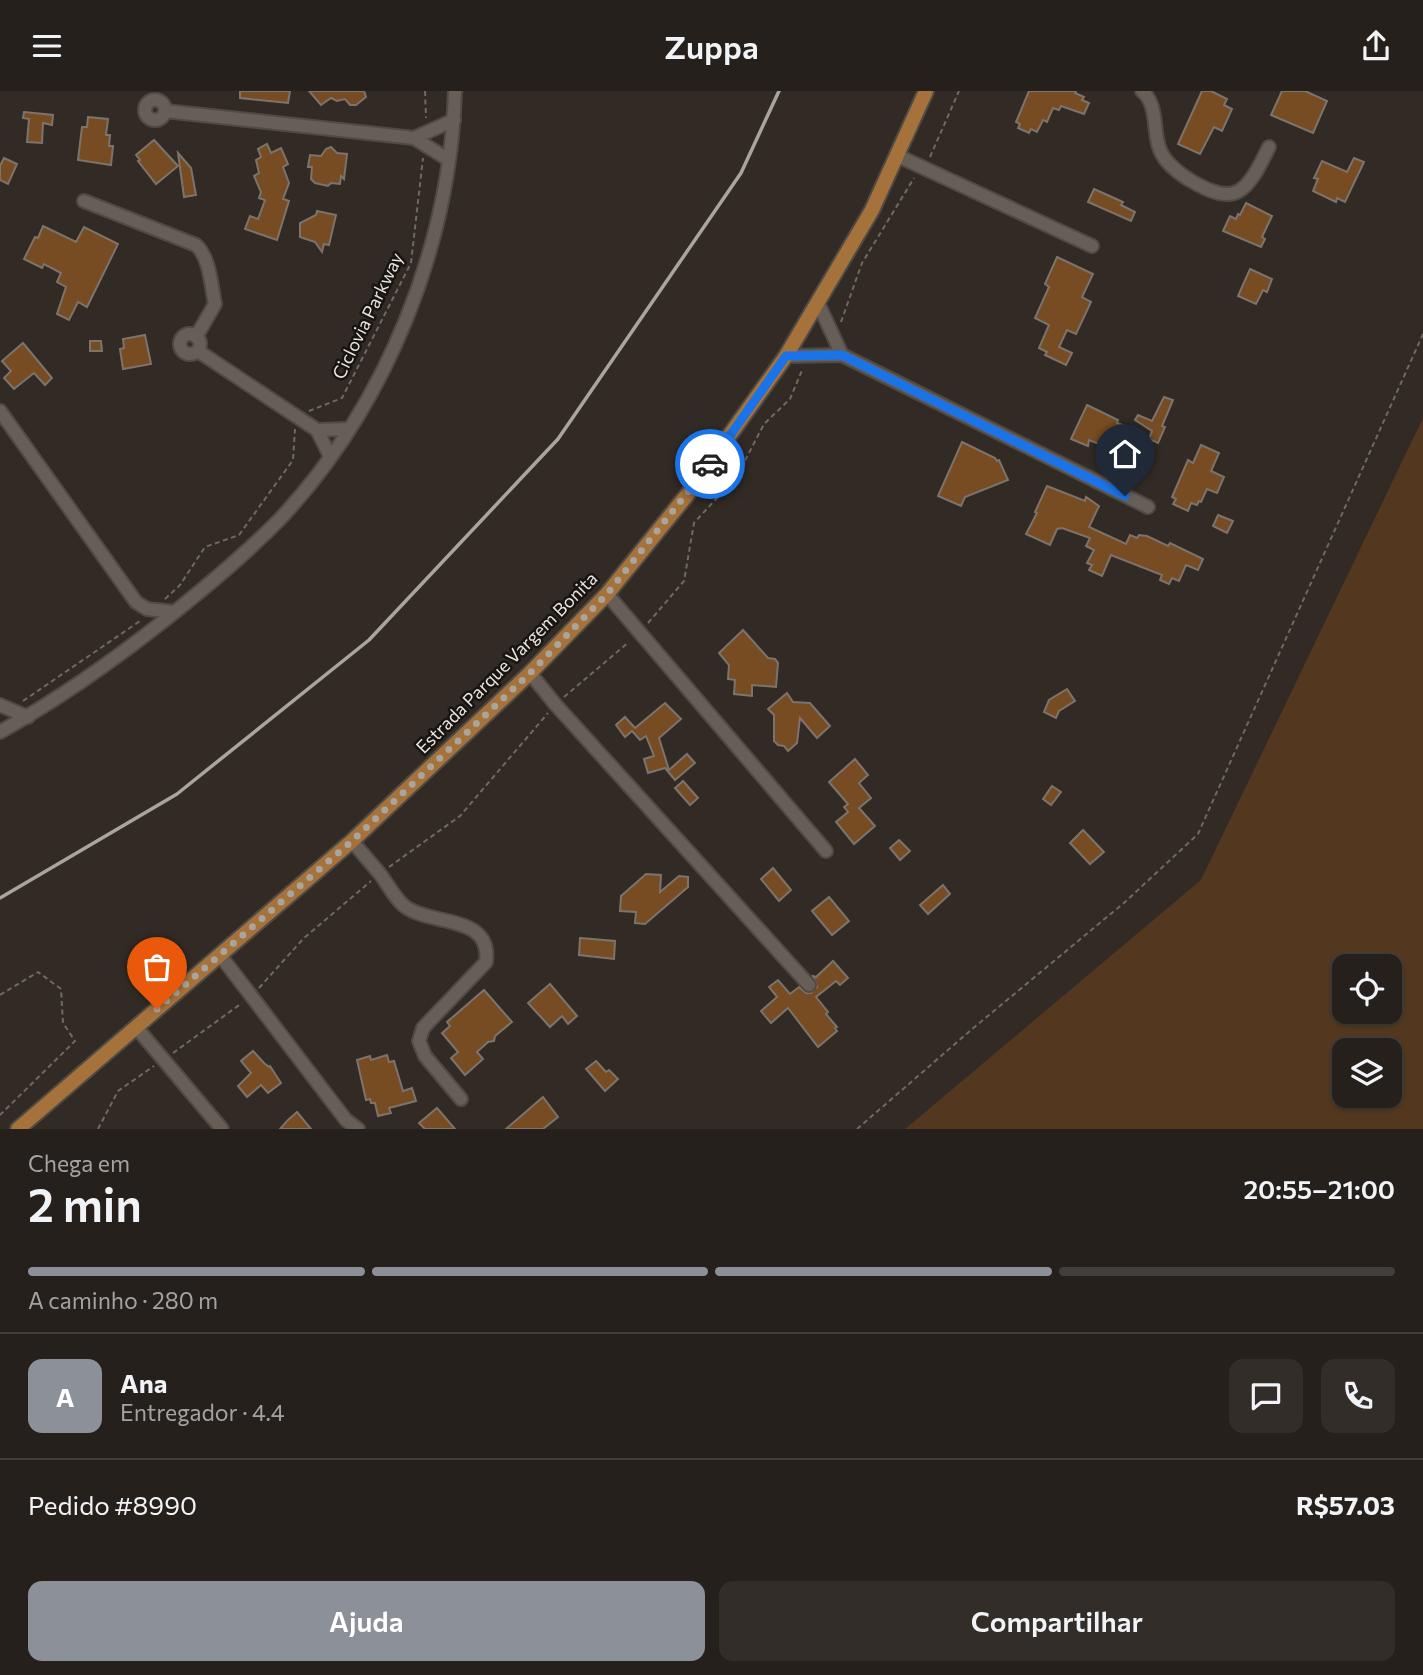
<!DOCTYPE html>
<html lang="pt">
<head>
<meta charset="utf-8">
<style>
	:root { --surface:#26201c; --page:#322d29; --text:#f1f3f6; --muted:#a4a3a3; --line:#423e3b; --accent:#8c9099 }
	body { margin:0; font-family:Commissioner,sans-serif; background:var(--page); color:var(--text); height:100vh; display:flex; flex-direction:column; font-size:26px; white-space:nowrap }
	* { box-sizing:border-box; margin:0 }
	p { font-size:23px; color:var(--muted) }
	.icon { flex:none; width:38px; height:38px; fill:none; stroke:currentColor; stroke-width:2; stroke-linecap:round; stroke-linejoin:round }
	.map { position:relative; height:1038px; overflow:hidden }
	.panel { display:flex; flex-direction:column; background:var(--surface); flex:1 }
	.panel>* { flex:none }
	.tools { position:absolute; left:1332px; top:863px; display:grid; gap:14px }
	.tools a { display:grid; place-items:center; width:70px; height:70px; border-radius:14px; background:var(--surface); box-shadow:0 2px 5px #0004,0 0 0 2px var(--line); font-size:35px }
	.pin { position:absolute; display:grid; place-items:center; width:60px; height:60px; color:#fff; margin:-72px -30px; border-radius:50% 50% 50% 0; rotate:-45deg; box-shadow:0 0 7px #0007 }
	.pin .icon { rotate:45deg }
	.courier { position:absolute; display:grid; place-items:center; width:70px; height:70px; margin:-35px; border:5px solid #1a73e8; border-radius:50%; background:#fff; color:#222; box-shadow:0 2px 9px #0007 }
	.headline em { font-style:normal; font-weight:600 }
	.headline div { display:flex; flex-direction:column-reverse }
	.headline { display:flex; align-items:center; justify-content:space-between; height:119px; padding:0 28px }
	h1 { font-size:46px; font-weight:600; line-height:52px }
	.bar { display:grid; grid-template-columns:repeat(4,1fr); gap:10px 7px; align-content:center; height:84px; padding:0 28px }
	.bar i { height:9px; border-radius:5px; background:var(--line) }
	.bar .active { background:var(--accent) }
	.bar p { grid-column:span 4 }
	.line { display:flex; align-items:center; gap:18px; padding:0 28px; border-top:2px solid var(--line) }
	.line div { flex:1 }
	.round { display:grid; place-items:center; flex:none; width:74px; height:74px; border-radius:14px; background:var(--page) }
	.action { display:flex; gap:14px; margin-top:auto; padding:14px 28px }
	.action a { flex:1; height:80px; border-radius:14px; background:var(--accent); color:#fff; font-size:28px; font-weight:600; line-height:80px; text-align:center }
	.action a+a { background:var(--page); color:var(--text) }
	header { display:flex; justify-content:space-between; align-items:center; height:91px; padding:0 28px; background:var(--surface); font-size:32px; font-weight:600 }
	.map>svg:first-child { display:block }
	.green { fill:#53381f; fill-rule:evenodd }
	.building { fill:#774c22; stroke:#7c736c; stroke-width:2 }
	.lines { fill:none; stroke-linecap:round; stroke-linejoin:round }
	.minor-casing { stroke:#504a45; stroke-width:16 }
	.major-casing { stroke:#504a45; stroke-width:18 }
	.path { stroke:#6f6963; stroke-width:2; stroke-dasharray:5 3.5; stroke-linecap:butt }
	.minor { stroke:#665e57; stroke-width:12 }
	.major { stroke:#a6723b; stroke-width:14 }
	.rail { stroke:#aaa49f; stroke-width:3.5 }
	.done { stroke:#aaa49f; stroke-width:7; stroke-dasharray:0 12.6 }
	.route { stroke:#1a73e8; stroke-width:9 }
	.labels { text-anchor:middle; stroke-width:5; stroke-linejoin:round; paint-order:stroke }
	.street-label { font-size:18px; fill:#eae5e1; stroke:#171411 }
</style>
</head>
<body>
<header><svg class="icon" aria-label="menu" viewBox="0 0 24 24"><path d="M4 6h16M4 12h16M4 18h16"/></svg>Zuppa<svg class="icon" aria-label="share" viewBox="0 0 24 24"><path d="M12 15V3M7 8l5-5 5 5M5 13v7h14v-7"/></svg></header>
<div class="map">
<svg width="1423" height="1038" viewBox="0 0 1423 1038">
	<rect width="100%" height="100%" fill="#322b25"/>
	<!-- green -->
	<path class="green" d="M1423,327V1038H905L1201,789ZM1344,875H1390V920H1344ZM1344,959H1390V1004H1344Z"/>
	<!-- building -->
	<g class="building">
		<path d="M240,0H290L288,12L240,7Z"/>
		<path d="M309,0H364L366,6L356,14H350L345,8L337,10L331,7L321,14Z"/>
		<path d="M1029,0H1076L1075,2L1084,6L1082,9L1089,12L1084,23L1061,15L1059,19L1053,17L1047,31L1043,29L1037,41L1031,38L1029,42L1018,37L1020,33L1016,31Z"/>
		<path d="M1202,0H1211L1227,8L1224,14L1232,18L1222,40L1214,36L1200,63L1178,53Z"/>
		<path d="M1282,0H1305L1327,10L1313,42L1271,24Z"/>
		<path d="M24,21L53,24L52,34L43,32L42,52L27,51L29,28L23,27Z"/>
		<path d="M88,26L108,28L106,44H110L109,55H113L111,74L78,69L82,36H87Z"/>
		<path d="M154,49L178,75L156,93L138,70L140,69L136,64Z"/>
		<path d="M267,53L271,62L281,57L288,73L283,76L289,92L283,108L289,110L277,149L245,138L250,125L258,128L265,109L259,107L261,101L254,85L259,82L256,69L261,66L258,58Z"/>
		<path d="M331,56L337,62L347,63L344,88L341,85L340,93L331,92L328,95L315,92L311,88L312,76H308L310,64L321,65L326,58Z"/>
		<path d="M178,62L191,77L196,104L184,106Z"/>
		<path d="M4,67L17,73L8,93L0,89V75Z"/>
		<path d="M1354,67L1364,71L1345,111L1337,107L1336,111L1313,100L1318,88L1314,87L1322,70L1347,81Z"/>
		<path d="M1094,98L1123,111L1121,114L1135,121L1131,130L1088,111Z"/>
		<path d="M1246,112L1272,125L1262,146L1265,148L1261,156L1223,140L1230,125L1236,128L1238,123L1240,124Z"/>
		<path d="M317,120L336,124L329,154L324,153L322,161L315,151L300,146V132L316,124Z"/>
		<path d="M43,135L76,151L84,136L118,153L87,216L78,211L69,229L57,223L66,196L57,191L61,182L44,173L42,177L24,168L35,146L38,147Z"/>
		<path d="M1057,166L1093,183L1082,206L1091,211L1076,243L1067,239L1059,256L1072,262L1066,274L1045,264L1047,261L1039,257L1049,234L1035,227L1049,196L1045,193Z"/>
		<path d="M1250,178L1272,188L1267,201L1263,199L1256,213L1238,205Z"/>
		<path d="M145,244L151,273L123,278L120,258L124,257L123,248Z"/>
		<path d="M90,250H101L102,260H90Z"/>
		<path d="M23,252L52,287L45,294L34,282L14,298L4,287L11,280L2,270Z"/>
		<path d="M1164,306L1173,309L1162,335L1165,336L1158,352L1149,348L1152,340L1135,329L1138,324L1152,330Z"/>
		<path d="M1087,314L1118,329L1117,332L1128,336L1122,350L1115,347L1113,354L1104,350L1102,354L1089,349L1088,355L1071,348Z"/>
		<path d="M962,351L995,367L997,370L999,369L1008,389L965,406L961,415L938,405Z"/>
		<path d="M1201,354L1219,362L1211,380L1224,386L1217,402L1207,398L1201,411L1199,410L1197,414L1191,412L1188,420L1173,413L1176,408L1172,406L1188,369L1193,372Z"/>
		<path d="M1047,395L1085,410L1086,406L1099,415L1089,436L1126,453L1130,444L1137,447L1139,444L1147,445L1168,455L1170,452L1203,468L1198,479L1186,474L1179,490L1172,487L1169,493L1160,489L1162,484L1111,464L1102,485L1089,479L1092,474L1087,472L1094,459L1086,455L1090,447L1062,437L1057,438L1050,454L1026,443L1037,422L1035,421Z"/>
		<path d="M1218,424L1233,430L1227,442L1213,435Z"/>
		<path d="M743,539L768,567L775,568L778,572L776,596L752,594V605L734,603L735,589L728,588L729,574L719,562Z"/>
		<path d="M1067,598L1075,610L1059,620L1056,627L1044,621L1049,609Z"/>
		<path d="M787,602L793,611L810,612L830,635L817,647L800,627L797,652L788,660L784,655L778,654L774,650V624L768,618Z"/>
		<path d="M665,612L681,628L659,647L669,679L687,663L695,672L675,689L665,677L648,682L644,668L654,665L646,645L640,649L632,640L625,646L616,634L625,626L635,637Z"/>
		<path d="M855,668L868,684L859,692L871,707L859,717L875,735L854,753L836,731L848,721L844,716L848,713L829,691Z"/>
		<path d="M683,690L698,707L690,714L675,697Z"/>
		<path d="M1052,695L1061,701L1051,714L1043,708Z"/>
		<path d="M1083,739L1104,761L1090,773L1070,752Z"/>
		<path d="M899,749L910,760L900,769L890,757Z"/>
		<path d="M773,777L791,799L779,810L761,788Z"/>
		<path d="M646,783L661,784L660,801L679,785L688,786V796L645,833L635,832L636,821L620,820L621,805Z"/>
		<path d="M943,794L950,803L928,823L920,814Z"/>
		<path d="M829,806L849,830L832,844L812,820Z"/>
		<path d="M580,847L615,850L614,868L579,864Z"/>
		<path d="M833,870L848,887L840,894L836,890L816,906L828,921L826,923L837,936L835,937L837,940L818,956L788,917L771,932L761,920L777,906L769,896L778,889L790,903L799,896L806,902H811L817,896L813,885L816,886Z"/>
		<path d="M550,893L577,925L568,933L562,925L550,936L528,912Z"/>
		<path d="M484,899L512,931L495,945L494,950L488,951L477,961L483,968L465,984L451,967L458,961L442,942L450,935L447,931Z"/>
		<path d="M253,960L264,972L269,976L270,975L281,992L268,1002L261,994L247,1006L238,995L251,982L241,970Z"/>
		<path d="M387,964L389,971L394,970L403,1000L412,997L416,1010L389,1017L391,1022L378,1025L375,1012H371L370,1008L366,1009L357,969L370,965L371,969Z"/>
		<path d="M596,970L606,981L609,979L618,988L605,1000L586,978Z"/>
		<path d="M543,1006L558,1026L543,1038H506Z"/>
		<path d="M437,1017L455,1038H425L419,1032Z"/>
		<path d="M297,1021L311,1038H280L287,1030Z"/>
	</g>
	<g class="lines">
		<defs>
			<g id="minor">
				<path d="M1142,0C1158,13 1153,39 1159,56C1163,70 1176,80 1188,88C1236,117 1246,103 1269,56"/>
				<circle cx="155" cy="19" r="10"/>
				<path d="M165,20L414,47L454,29"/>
				<path d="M414,47L449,69"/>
				<path d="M898,65L1092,155"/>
				<path d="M84,110L196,154C210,167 211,194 215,213L196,246"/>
				<path d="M818,212L842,264"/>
				<circle cx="190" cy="253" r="10"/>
				<path d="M198,260L317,339L330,365"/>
				<path d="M786,265L842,264L1148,416"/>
				<path d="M0,320L136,511L147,518L175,521"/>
				<path d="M317,339L349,338"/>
				<path d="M607,503L826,760"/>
				<path d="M530,582L555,613L809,894"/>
				<path d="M0,614L28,626"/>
				<path d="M0,641C59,608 113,570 166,528C206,496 245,464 281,427C387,313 450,155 455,0"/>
				<path d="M352,750C361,761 371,772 380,783C388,793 396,810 407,817C435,835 492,824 486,871L423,937L419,950L425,965L461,1008"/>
				<path d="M220,864L346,1029L358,1038"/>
				<path d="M136,936L222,1038"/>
			</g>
			<path id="major" d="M18,1038L352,750L530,582L607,503L687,404L786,265L872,119L926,0"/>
		</defs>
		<!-- minor casing -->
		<use href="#minor" class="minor-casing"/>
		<!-- major casing -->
		<use href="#major" class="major-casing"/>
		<!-- path -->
		<g class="path">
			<path d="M425,0L426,27"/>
			<path d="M930,66L959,0"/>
			<path d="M841,231L862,172L914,87"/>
			<path d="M309,320L342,307L411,172L423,67"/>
			<path d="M165,508L180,494L205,456L239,444L293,369L295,338"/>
			<path d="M648,532L684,490L694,432L737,385L764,333L790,308L803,277"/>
			<path d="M564,606L629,551"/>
			<path d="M23,610L140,530"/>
			<path d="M389,776L460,725L548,622"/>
			<path d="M259,897L303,848L371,790"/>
			<path d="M0,904L38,881L61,898L63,932L75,950L0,1024"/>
			<path d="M173,962L242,912"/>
			<path d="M98,1038L118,1000L154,975"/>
			<path d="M857,1038L971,939L1125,811L1198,743L1423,243"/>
		</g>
		<!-- minor -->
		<use href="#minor" class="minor"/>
		<!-- major -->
		<use href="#major" class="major"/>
		<!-- rail -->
		<path class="rail" d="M0,807L177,703L369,549L558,348L741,82L779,0"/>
	</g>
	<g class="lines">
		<!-- done -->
		<path class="done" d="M157,918L352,750L530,582L607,503L710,373"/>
		<!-- route -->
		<path class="route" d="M710,373L786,265L842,264L1125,405"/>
	</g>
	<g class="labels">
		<!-- street labels -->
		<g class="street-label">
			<text transform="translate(368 225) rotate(-64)" y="6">Ciclovia Parkway</text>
			<text transform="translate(507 572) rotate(-45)" y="6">Estrada Parque Vargem Bonita</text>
		</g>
	</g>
</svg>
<div class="tools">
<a><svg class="icon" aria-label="locate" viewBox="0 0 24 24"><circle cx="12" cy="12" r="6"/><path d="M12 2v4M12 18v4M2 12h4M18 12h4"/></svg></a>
<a><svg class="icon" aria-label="layers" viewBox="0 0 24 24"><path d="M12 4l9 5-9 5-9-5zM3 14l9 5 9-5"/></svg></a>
</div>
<div class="pin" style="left:157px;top:918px;background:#ea580c"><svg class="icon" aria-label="bag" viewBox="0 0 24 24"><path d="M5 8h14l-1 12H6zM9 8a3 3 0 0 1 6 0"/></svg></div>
<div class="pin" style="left:1125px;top:405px;background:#1f2937"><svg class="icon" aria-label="home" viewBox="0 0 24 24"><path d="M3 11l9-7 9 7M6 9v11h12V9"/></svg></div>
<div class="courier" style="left:710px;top:373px"><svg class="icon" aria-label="car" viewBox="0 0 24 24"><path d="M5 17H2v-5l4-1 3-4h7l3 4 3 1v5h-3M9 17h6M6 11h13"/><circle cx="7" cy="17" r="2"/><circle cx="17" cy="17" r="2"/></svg></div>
</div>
<section class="panel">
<div class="headline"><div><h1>2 min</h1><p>Chega em</p></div><em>20:55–21:00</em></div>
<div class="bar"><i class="active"></i><i class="active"></i><i class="active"></i><i></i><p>A caminho · 280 m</p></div>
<div class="line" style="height:126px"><b class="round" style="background:var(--accent);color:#fff">A</b><div><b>Ana</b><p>Entregador · 4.4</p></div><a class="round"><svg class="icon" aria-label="chat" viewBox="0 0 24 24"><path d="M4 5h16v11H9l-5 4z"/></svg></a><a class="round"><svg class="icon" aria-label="phone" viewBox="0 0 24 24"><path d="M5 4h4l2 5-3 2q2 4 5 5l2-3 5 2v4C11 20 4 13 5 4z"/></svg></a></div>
<div class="line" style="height:91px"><div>Pedido #8990</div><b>R$57.03</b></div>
<div class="action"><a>Ajuda</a><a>Compartilhar</a></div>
</section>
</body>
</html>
